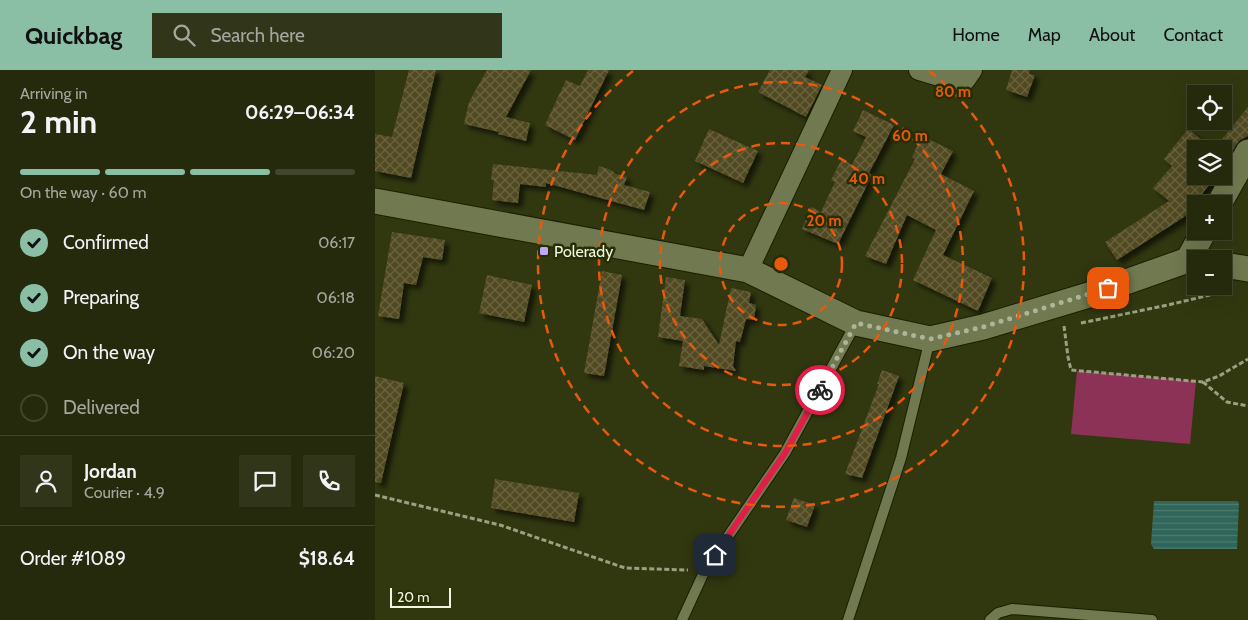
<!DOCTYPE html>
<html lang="en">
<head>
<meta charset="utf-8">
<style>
	:root { --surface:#252a0c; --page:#31361a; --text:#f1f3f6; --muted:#a3a79d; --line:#42462d; --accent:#8abfa5 }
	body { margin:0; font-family:Cabin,sans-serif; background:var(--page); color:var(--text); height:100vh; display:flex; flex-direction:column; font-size:19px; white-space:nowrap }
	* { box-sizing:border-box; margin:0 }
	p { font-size:16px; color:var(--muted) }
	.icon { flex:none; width:28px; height:28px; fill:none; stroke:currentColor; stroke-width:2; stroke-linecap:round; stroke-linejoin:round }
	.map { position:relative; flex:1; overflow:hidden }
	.details { display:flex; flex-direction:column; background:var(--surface); width:375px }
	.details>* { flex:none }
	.tools { position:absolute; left:812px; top:15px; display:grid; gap:10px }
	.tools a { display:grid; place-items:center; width:45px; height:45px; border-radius:0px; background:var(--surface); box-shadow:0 5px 20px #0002,0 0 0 1px var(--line); font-size:25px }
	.scale { position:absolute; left:15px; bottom:12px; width:61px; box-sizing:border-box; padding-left:5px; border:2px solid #f0f6df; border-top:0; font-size:14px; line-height:18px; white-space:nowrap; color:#f0f6df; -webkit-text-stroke:4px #272e05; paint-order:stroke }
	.pin { position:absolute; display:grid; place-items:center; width:42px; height:42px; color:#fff; margin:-21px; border-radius:10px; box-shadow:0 2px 8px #0006 }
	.courier { position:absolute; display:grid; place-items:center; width:50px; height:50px; margin:-25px; border:4px solid #e11d48; border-radius:50%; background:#fff; color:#222; box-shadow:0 1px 6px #0007 }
	.head em { font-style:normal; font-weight:700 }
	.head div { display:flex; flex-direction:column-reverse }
	.head { display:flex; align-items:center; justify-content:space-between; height:85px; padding:0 20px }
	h1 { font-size:32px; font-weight:700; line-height:38px }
	.bar { display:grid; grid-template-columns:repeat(4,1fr); gap:8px 5px; align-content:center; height:60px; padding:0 20px }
	.bar i { height:6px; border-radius:4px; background:var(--line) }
	.bar .active { background:var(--accent) }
	.bar p { grid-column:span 4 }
	.line { display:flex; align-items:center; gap:12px; padding:0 20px; border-top:1px solid var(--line) }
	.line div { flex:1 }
	.round { display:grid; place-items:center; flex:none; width:52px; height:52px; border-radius:0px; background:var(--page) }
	ol { padding:0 20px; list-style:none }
	li { display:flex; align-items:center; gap:15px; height:55px }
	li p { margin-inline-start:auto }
	li .icon { padding:5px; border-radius:50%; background:var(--accent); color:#111; stroke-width:4 }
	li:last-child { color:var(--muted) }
	li i { width:28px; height:28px; border:2px solid var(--line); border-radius:50% }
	header { display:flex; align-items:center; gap:30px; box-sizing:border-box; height:70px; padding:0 25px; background:var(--accent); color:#111 }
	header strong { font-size:24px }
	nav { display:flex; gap:28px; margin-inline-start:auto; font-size:18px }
	.search { width:350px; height:45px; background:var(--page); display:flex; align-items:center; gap:12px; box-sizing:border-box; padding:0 18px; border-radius:0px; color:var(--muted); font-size:19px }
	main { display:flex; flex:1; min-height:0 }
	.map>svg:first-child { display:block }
	.pitch { fill:#8c3257 }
	.water { fill:url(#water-rules) }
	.building { fill:url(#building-cross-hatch); filter:url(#shadow) }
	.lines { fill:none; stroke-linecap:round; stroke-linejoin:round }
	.service-casing { stroke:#1a1f02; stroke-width:12 }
	.minor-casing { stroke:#1a1f02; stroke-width:22 }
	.tertiary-casing { stroke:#1a1f02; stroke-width:27 }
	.path { stroke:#9aa082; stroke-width:3; stroke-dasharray:5 2.5; stroke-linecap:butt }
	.service { stroke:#70794f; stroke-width:10 }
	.minor { stroke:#70794f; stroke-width:20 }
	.tertiary { stroke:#70794f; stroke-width:25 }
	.done { stroke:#adb497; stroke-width:5; stroke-dasharray:0 9 }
	.route { stroke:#e11d48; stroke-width:6 }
	.ring { fill:none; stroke:#e8590c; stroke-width:2.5; stroke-dasharray:9 6 }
	.poi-dot { fill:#c0a8f4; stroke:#272e05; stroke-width:2 }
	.labels { text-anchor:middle; stroke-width:5; stroke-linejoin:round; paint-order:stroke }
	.poi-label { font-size:16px; fill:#f0f6df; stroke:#272e05; text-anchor:start }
	.centre { fill:#e8590c; stroke:#272e05; stroke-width:2.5 }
	.ring-label { font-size:15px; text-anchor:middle; font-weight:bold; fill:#e8590c; stroke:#272e05; stroke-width:5; stroke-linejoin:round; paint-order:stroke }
</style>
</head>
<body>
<header>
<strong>Quickbag</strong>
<div class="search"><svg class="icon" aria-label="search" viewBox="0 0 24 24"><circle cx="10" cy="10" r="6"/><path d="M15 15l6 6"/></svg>Search here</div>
<nav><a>Home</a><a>Map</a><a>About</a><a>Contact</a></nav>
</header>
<main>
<section class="details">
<div class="head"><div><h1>2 min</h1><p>Arriving in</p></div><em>06:29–06:34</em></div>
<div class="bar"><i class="active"></i><i class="active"></i><i class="active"></i><i></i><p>On the way · 60 m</p></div>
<ol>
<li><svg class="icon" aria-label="check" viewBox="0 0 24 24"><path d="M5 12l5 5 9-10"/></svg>Confirmed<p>06:17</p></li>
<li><svg class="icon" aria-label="check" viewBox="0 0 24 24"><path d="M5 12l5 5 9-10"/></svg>Preparing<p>06:18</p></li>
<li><svg class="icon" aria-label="check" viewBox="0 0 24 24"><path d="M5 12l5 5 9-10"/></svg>On the way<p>06:20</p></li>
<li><i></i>Delivered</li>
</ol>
<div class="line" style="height:90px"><a class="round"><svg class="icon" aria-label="person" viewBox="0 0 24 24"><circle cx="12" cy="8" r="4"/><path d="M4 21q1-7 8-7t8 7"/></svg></a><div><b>Jordan</b><p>Courier · 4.9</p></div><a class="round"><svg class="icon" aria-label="chat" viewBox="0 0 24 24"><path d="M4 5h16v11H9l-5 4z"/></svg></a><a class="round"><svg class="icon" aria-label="phone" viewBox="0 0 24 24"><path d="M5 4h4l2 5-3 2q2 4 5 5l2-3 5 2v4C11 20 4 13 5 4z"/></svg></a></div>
<div class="line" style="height:65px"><div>Order #1089</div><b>$18.64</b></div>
</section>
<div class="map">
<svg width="873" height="550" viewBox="0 0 873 550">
	<defs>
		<pattern id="water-rules" width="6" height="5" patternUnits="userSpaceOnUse" patternTransform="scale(1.25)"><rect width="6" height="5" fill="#30655a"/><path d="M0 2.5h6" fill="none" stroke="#4e7c71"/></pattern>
		<pattern id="building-cross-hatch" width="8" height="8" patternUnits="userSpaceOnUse" patternTransform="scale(1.25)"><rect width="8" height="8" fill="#514921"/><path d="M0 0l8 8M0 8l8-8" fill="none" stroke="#6a6441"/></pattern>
		<filter id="shadow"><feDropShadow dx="4.5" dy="4.5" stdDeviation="2.5" flood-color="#0009"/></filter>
	</defs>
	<rect width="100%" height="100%" fill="#313810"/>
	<!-- pitch -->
	<path class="pitch" d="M702,301L821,311L815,374L696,364Z"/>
	<!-- water -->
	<path class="water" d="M779,431H862L864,433L862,479H779L776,474Z"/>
	<!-- building -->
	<g class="building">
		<path d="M34,0H61L36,108L0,101V64L17,67Z"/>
		<path d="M112,0H156L131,47L155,53L151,71L123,64L124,62L89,54L94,32Z"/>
		<path d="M213,0H234L200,70L170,55L191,10L205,16Z"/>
		<path d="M395,0H434L430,7L447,15L431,47L383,22Z"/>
		<path d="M637,0H655L654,4L660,5L652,27L631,20Z"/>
		<path d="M873,37V66L865,70L861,75L849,96V79H839Z"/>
		<path d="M488,40L519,55L494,103L497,105L463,174L427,159L436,137L446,142L460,112L456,110L467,89L477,95L491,67L478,61Z"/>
		<path d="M334,59L383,81L368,113L320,91Z"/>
		<path d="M813,59L838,79H821V106H841L809,147L742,190L730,172L794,131L778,118L797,96L789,89Z"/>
		<path d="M547,66L578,81L566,104L599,121L568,185L617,208L603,241L538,210L561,160L532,145L511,194L490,186L540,89L537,87Z"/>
		<path d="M118,94L222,105L224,96L236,100L241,104L252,107L249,115L275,122L269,140L171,113V117L145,114L143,133L117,130L119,110H116Z"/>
		<path d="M17,162L70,170L67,190L48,187L41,215L29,213L24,249L3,246Z"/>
		<path d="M227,201L247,205L229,306L209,303Z"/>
		<path d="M112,205L157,215L149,252L104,243Z"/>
		<path d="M291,207L310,210L305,246L327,249L344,275L356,218L376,222L374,233L381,235L379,250L371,249L365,272L361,271L358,296L361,301L329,296V300L304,296L308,271L283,267Z"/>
		<path d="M507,300L524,306L487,408L470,404L504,314H502Z"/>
		<path d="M0,306L29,313L6,413L0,412Z"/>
		<path d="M120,409L204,423L199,452L116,438Z"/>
		<path d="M419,428L440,435L432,457L411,450Z"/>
	</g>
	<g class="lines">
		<defs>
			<g id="service">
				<path d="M307,550L330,500L410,383L481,253"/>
				<path d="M473,550L526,388L555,269"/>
				<path d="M615,550L623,543L637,539L777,550"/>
			</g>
			<g id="minor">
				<path d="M544,0L577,10H590L597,0"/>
				<path d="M373,200L467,0"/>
			</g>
			<g id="tertiary">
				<path d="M0,131L373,200L481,253L555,269L608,257L717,224L813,190L821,191"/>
				<path d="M844,134L873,82"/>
				<path d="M813,190L829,161"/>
				<path d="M849,195L873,199"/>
			</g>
		</defs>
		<!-- service casing -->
		<use href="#service" class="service-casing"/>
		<!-- minor casing -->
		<use href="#minor" class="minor-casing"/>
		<!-- tertiary casing -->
		<use href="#tertiary" class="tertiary-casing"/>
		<!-- path -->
		<g class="path">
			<path d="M706,253L793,235L856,220"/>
			<path d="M689,256L693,287L696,300L828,312L844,306L873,289"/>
			<path d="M828,312L852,332L873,336"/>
			<path d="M0,425L125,455L250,498L313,500"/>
		</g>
		<!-- service -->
		<use href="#service" class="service"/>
		<!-- minor -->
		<use href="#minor" class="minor"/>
		<!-- tertiary -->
		<use href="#tertiary" class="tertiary"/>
	</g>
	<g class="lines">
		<!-- done -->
		<path class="done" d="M445,320L481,253L555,269L608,257L733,218"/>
		<!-- route -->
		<path class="route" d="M340,485L410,383L445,320"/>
	</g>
	<!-- distance rings -->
	<g class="ring">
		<circle cx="406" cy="194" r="61"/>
		<circle cx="406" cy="194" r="121"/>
		<circle cx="406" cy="194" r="182"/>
		<path d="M554 1A243 243 0 1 1 258 1"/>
	</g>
	<!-- markers -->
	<rect class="poi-dot" x="164" y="176" width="10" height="10" rx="2.5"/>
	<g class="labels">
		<!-- poi labels -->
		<g class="poi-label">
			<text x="179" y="187">Polerady</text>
		</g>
	</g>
	<circle cx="406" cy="194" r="8" class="centre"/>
	<g class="ring-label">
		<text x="578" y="27">80 m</text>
		<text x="535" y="71">60 m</text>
		<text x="492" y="114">40 m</text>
		<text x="449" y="156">20 m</text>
	</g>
</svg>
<div class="tools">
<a><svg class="icon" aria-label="locate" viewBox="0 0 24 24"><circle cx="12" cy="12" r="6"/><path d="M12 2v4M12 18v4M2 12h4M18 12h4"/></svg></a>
<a><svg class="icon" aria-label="layers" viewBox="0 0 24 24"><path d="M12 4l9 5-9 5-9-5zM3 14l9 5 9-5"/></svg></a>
<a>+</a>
<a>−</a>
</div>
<div class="scale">20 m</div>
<div class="pin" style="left:733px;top:218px;background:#ea580c"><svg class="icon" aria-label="bag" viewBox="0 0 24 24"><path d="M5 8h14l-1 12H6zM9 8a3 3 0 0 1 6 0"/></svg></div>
<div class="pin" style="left:340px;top:485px;background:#1f2937"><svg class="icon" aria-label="home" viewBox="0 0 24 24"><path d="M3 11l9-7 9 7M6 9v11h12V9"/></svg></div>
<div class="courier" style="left:445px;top:320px"><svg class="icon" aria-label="bike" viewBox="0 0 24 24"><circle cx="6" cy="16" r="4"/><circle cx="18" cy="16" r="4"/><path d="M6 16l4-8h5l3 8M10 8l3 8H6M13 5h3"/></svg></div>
</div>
</main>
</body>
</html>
